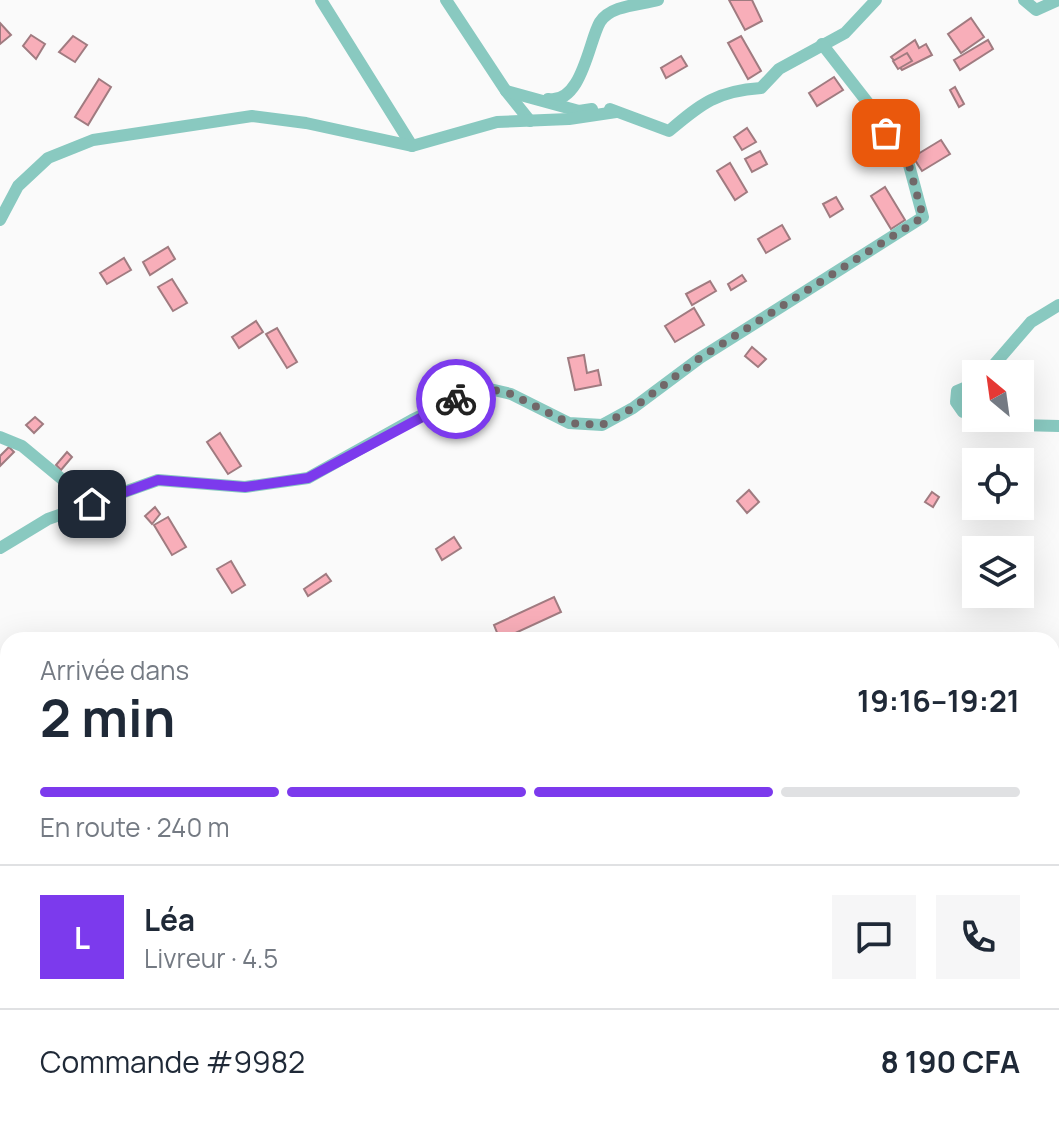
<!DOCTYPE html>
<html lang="fr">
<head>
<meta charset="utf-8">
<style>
	:root { --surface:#fff; --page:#f6f6f7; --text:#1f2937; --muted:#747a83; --line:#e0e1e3; --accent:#7c3aed }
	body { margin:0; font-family:Manrope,sans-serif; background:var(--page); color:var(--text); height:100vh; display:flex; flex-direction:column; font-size:30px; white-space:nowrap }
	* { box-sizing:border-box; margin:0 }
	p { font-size:26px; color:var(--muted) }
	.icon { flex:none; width:44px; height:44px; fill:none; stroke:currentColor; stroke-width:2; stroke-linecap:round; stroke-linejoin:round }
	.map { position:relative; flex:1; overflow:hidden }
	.panel { position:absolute; left:0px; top:632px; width:1060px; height:498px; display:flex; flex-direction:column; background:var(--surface); border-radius:24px 24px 0 0; box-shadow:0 8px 32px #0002 }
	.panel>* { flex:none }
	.needle { width:52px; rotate:331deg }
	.tools { position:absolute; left:962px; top:360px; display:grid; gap:16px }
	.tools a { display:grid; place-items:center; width:72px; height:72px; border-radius:0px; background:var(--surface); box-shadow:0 8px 32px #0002; font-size:40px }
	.pin { position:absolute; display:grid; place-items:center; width:68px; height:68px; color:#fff; margin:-34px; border-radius:16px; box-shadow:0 4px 12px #0006 }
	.courier { position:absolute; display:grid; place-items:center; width:80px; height:80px; margin:-40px; border:6px solid #7c3aed; border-radius:50%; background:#fff; color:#222; box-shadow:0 2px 10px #0007 }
	.headline em { font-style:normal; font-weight:700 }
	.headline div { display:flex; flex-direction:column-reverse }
	.headline { display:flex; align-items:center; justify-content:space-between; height:136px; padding:0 40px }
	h1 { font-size:52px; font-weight:700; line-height:60px }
	.bar { display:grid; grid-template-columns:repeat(4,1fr); gap:12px 8px; align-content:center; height:96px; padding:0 40px }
	.bar i { height:10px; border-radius:6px; background:var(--line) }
	.bar .current { background:var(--accent) }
	.bar p { grid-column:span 4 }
	.line { display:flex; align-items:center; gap:20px; padding:0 40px; border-top:2px solid var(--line) }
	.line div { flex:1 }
	.round { display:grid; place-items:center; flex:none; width:84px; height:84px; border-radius:0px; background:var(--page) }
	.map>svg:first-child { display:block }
	.building { fill:#f8aeb9; stroke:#a07b80; stroke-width:2 }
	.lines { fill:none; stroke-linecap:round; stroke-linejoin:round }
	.minor { stroke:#89c9c0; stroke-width:12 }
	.done { stroke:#716869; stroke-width:8; stroke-dasharray:0 14.4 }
	.route { stroke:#7c3aed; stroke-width:10 }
</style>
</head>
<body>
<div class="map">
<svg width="1059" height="1129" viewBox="0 0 1059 1129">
	<rect width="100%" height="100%" fill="#fafafa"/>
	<!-- building -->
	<g class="building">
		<path d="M729,0H752L762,21L745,30Z"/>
		<path d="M971,18L984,37L961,53L948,34Z"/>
		<path d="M0,23L11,35L0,44Z"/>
		<path d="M31,35L45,44L36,59L23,46Z"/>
		<path d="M73,36L87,45L75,62L59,52Z"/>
		<path d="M741,36L761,71L748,79L728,43Z"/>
		<path d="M915,40L919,48L926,44L932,55L902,70L891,57Z"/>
		<path d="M988,40L993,49L960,70L954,60Z"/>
		<path d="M907,53L912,61L898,69L893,61Z"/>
		<path d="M681,56L687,66L666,78L661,68Z"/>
		<path d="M834,77L843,90L817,106L809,93Z"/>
		<path d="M99,79L111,87L88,125L75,117Z"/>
		<path d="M955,87L964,104L959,107L950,90Z"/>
		<path d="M747,128L756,142L742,150L734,137Z"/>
		<path d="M941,140L950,154L922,171L913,157Z"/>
		<path d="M760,151L767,164L752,172L745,159Z"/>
		<path d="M730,163L747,192L735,200L717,171Z"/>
		<path d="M885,187L905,220L891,229L871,196Z"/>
		<path d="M836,197L843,209L830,217L823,204Z"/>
		<path d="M782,225L790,239L766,253L758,239Z"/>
		<path d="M168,247L175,259L150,275L143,262Z"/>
		<path d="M124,258L131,270L107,284L100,273Z"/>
		<path d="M742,275L746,281L731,290L728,284Z"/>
		<path d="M172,279L187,303L173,311L158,287Z"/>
		<path d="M710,281L716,291L692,305L686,294Z"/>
		<path d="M694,308L704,325L675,342L665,326Z"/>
		<path d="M256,321L263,332L239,348L232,337Z"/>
		<path d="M277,328L297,362L287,368L266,334Z"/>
		<path d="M752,347L766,359L758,367L745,356Z"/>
		<path d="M584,355L587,373L598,370L601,385L575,390L568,358Z"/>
		<path d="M35,417L43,424L34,433L26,425Z"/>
		<path d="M220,433L241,466L228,474L207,442Z"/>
		<path d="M9,447L14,452L0,466V456Z"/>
		<path d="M67,452L72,457L61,470L56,465Z"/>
		<path d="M749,490L759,502L747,513L737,501Z"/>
		<path d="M932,492L939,497L933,507L925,502Z"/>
		<path d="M155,507L160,514L152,524L145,516Z"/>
		<path d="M168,517L186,547L172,555L154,525Z"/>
		<path d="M454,537L461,548L442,560L436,549Z"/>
		<path d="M231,561L245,585L232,593L217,569Z"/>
		<path d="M326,574L331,581L308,596L304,589Z"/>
		<path d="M554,597L561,612L500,640L494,625Z"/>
	</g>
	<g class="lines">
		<!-- minor -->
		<g class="minor">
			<path d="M321,0L412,146"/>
			<path d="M446,0L506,91L530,121"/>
			<path d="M1024,0L1036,10L1058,0"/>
			<path d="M506,91L579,111L592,109"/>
			<path d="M548,99C582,105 589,40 600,22C611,5 640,5 658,0"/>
			<path d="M610,109L669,131C702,103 717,91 761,88L779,69L845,33L876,0"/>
			<path d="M0,220L18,186L48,158L93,140L252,116L306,123L412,146L497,122L569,119L616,112"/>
			<path d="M986,374L1031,322L1059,305"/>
			<path d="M976,383L957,391L956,402L963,412L976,413"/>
			<path d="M1004,418L1019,425L1059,426"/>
			<path d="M0,437L22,446L92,504"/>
			<path d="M0,548L48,519L158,480L245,487L308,478L412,420L481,387L511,394L569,423L602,425L633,408L700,358L923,217L909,165L868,103L822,44"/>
			<path d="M1052,919H1059"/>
			<path d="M0,983L8,985"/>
			<path d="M598,1122L612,1129"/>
		</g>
	</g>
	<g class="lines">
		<!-- done -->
		<path class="done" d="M456,399L481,387L511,394L569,423L602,425L633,408L700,358L923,217L909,165L886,133"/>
		<!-- route -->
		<path class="route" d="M92,504L158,480L245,487L308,478L456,399"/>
	</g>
</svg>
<div class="tools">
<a><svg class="needle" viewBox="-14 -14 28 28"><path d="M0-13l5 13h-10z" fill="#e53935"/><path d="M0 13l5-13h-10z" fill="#747a83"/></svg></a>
<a><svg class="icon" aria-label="locate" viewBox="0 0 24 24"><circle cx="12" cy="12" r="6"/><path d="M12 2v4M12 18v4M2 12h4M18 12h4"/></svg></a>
<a><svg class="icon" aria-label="layers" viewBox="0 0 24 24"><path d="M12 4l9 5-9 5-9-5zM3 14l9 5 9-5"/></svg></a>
</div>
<div class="pin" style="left:886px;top:133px;background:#ea580c"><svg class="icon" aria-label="bag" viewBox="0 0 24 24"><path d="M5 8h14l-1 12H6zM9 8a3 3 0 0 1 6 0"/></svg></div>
<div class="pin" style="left:92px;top:504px;background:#1f2937"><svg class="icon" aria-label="home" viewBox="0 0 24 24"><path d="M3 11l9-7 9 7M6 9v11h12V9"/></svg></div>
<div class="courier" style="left:456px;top:399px"><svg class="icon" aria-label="bike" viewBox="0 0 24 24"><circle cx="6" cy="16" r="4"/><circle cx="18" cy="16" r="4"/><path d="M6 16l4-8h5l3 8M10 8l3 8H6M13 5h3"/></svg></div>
<section class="panel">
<div class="headline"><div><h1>2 min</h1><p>Arrivée dans</p></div><em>19:16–19:21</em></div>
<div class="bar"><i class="current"></i><i class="current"></i><i class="current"></i><i></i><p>En route · 240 m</p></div>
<div class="line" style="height:144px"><b class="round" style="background:var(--accent);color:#fff">L</b><div><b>Léa</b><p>Livreur · 4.5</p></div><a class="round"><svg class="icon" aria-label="chat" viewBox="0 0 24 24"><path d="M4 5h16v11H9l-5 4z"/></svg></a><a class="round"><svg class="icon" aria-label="phone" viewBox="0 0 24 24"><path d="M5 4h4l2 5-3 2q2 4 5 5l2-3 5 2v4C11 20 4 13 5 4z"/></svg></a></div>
<div class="line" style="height:104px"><div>Commande #9982</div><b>8 190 CFA</b></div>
</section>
</div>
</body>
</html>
